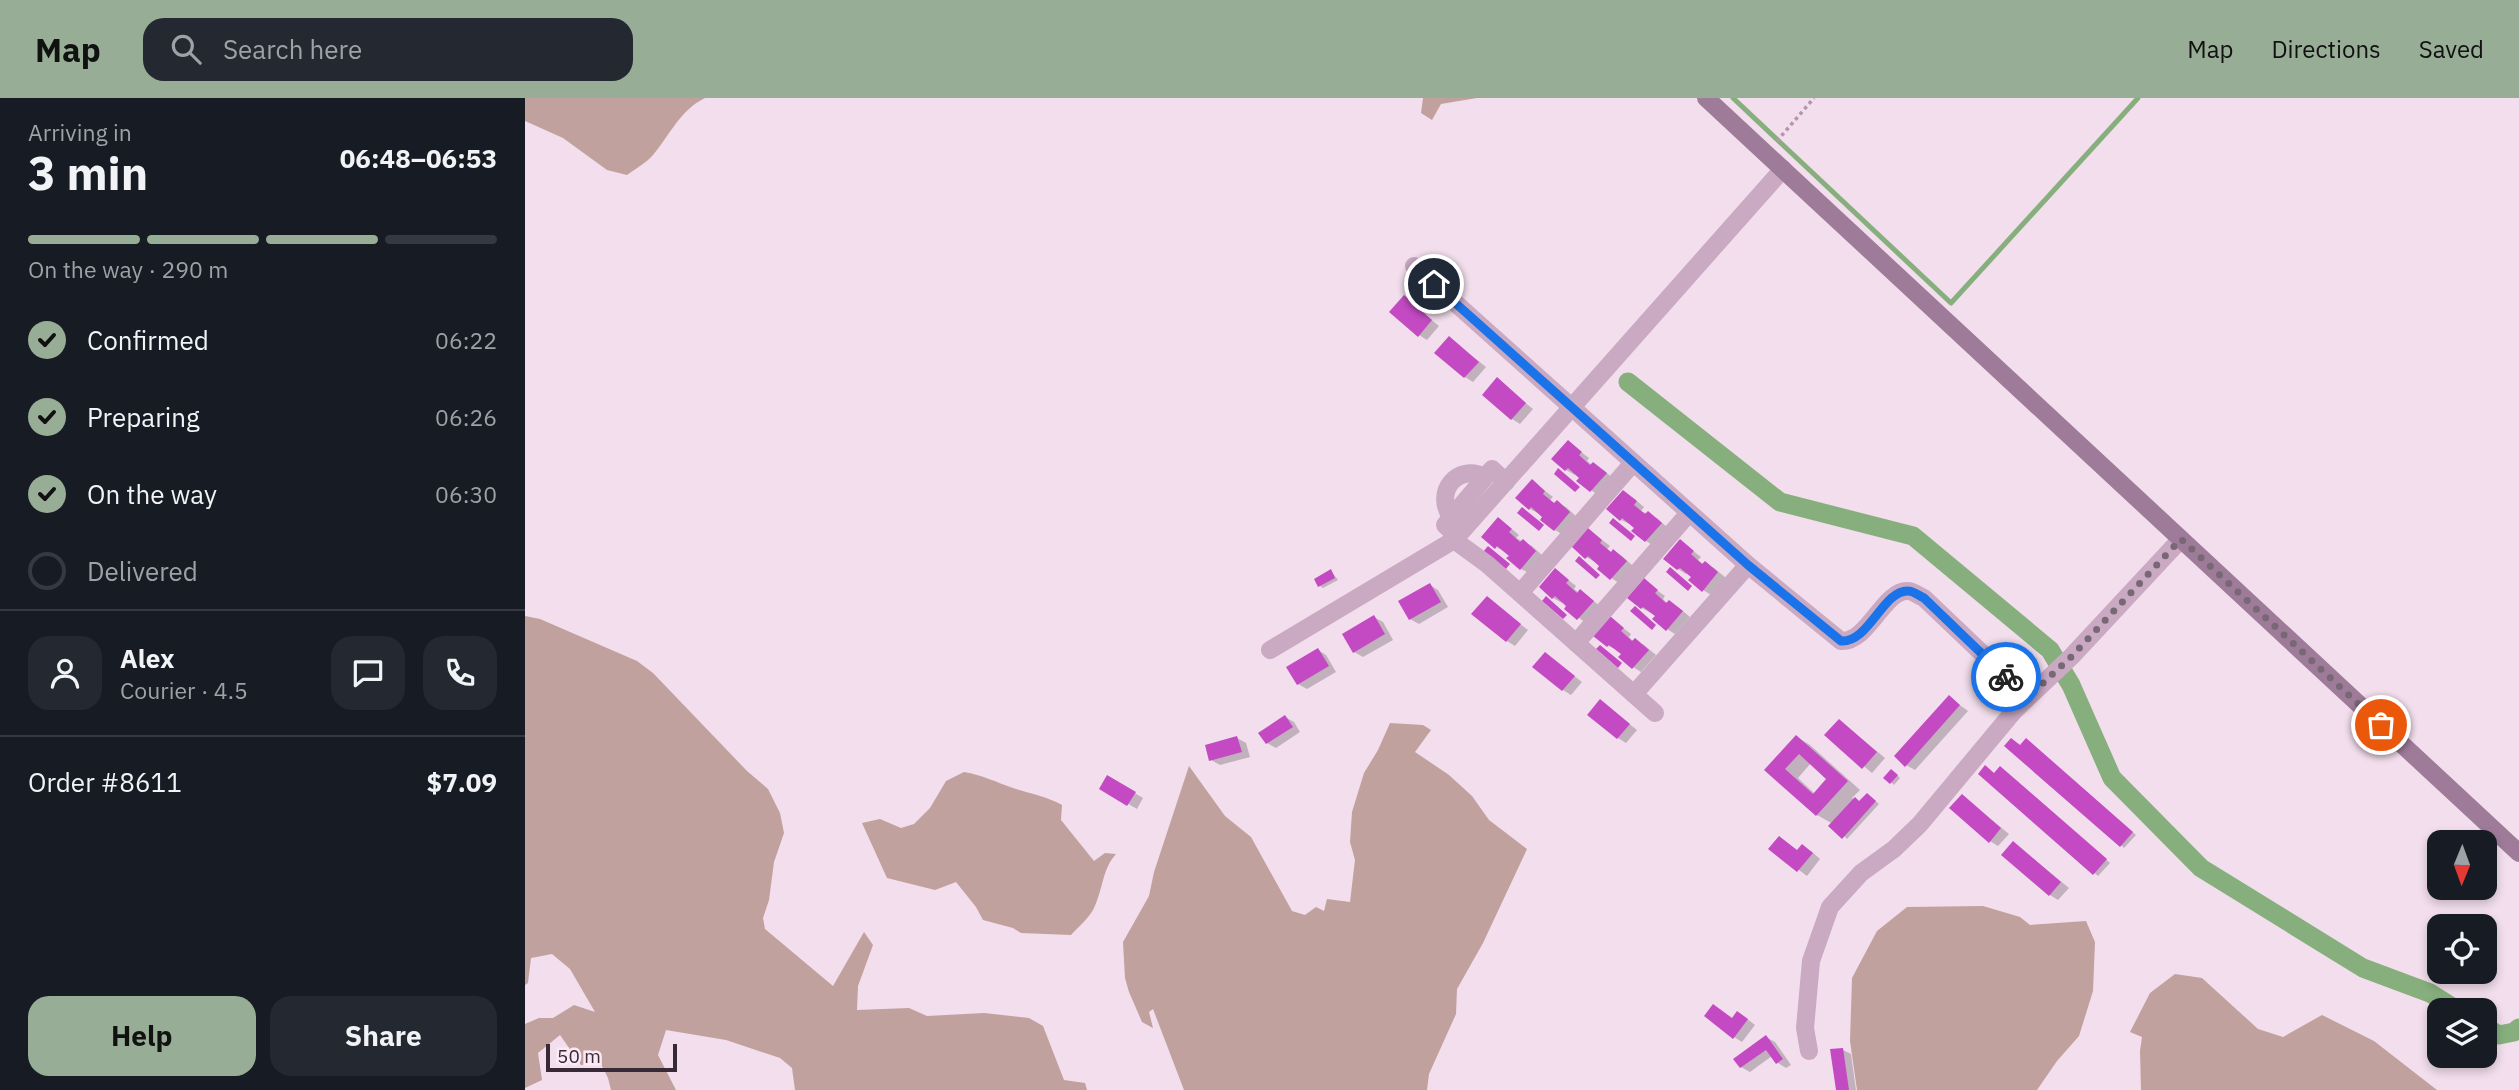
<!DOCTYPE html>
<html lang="en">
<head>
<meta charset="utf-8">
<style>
	:root { --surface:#171b24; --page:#242831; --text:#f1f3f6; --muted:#9ea1a6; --line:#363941; --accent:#97ad95 }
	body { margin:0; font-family:"IBM Plex Sans",sans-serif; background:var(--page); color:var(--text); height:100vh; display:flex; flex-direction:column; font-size:26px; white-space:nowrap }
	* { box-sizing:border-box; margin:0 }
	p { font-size:23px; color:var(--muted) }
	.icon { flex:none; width:38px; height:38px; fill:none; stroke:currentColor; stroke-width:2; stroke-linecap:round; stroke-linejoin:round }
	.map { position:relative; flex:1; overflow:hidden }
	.side { display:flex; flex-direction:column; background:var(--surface); width:525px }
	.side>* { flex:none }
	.needle { width:46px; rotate:181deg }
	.tools { position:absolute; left:1902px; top:732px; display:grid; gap:14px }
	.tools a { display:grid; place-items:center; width:70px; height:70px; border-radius:14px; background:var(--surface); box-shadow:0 4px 10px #0003; font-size:35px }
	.scale { position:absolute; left:21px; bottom:18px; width:131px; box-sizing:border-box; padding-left:7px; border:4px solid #372936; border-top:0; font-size:19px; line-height:24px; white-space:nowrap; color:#372936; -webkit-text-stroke:5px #faeaf5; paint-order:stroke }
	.pin { position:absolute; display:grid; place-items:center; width:60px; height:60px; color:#fff; margin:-30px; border:4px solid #fff; border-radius:50%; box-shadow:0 2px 7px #0007 }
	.courier { position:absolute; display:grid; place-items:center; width:70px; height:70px; margin:-35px; border:5px solid #1a73e8; border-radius:50%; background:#fff; color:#222; box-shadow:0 2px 9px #0007 }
	.head em { font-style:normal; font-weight:800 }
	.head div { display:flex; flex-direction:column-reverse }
	.head { display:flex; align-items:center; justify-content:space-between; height:119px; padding:0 28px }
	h1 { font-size:46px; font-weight:800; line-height:52px }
	.bar { display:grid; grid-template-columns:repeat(4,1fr); gap:10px 7px; align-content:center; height:84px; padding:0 28px }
	.bar i { height:9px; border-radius:5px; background:var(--line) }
	.bar .on { background:var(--accent) }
	.bar p { grid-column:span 4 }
	.line { display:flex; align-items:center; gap:18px; padding:0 28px; border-top:2px solid var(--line) }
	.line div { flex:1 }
	.round { display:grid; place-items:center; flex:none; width:74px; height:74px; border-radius:21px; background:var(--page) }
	ol { padding:0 28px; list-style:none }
	li { display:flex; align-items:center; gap:21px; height:77px }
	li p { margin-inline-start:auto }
	li .icon { padding:7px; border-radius:50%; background:var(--accent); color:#111; stroke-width:4 }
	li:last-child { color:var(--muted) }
	li i { width:38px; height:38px; border:4px solid var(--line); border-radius:50% }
	.action { display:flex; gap:14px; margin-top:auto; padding:14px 28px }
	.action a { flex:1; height:80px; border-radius:21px; background:var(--accent); color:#111; font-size:28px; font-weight:800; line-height:80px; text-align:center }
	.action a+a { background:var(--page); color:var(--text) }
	header { display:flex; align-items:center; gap:42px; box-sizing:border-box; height:98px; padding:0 35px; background:var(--accent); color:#111 }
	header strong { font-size:33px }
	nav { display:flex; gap:38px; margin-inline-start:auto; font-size:24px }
	.search { width:490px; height:63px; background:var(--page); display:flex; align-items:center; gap:18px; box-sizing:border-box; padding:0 24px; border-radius:21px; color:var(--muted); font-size:26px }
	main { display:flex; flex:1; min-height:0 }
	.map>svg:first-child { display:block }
	.green { fill:#c1a19e }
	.shadow { fill:#0003; fill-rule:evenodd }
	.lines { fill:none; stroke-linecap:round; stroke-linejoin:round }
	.stream { stroke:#86af7d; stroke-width:5 }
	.canal { stroke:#86af7d; stroke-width:19 }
	.building { fill:#c34ac2; fill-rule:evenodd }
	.path { stroke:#b694af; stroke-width:3.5; stroke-dasharray:3.5 3.5; stroke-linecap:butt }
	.street { stroke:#caa9c3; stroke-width:18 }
	.secondary { stroke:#9e7b99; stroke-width:18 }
	.done { stroke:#786876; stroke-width:7; stroke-dasharray:0 12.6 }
	.route { stroke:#1a73e8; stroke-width:9 }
</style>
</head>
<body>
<header>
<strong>Map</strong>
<div class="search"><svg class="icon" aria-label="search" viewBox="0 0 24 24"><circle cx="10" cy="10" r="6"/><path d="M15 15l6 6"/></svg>Search here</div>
<nav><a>Map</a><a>Directions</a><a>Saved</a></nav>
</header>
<main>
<section class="side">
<div class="head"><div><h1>3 min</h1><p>Arriving in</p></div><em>06:48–06:53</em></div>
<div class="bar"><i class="on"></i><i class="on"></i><i class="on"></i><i></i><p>On the way · 290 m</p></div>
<ol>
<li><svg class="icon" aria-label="check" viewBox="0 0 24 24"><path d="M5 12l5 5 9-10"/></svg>Confirmed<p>06:22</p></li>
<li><svg class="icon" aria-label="check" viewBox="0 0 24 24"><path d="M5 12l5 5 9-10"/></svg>Preparing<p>06:26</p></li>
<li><svg class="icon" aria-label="check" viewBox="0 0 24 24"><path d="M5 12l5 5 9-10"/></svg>On the way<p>06:30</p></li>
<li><i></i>Delivered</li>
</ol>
<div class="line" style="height:126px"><a class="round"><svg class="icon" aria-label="person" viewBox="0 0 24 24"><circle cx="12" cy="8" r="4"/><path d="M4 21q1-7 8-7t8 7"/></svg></a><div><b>Alex</b><p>Courier · 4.5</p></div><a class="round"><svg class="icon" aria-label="chat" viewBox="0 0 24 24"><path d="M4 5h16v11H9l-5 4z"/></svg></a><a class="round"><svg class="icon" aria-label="phone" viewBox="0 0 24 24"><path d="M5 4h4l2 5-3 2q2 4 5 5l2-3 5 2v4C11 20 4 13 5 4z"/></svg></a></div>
<div class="line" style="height:91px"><div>Order #8611</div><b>$7.09</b></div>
<div class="action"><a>Help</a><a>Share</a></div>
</section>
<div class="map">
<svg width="1994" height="992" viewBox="0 0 1994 992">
	<rect width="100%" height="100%" fill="#f2deec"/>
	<!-- green -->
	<g class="green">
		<path d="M0,0H180C155,12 145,37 128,57C121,65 110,71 102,77L82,72L38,40L0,23Z"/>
		<path d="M898,0H952L916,6L907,22L896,15Z"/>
		<path d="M0,518L15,521L112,563L128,575L222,673L243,691L255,715L259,735L249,764L244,802L238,820L240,831L308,888L339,834L348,847L333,888L332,912L384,910L402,918L459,915L504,920L518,928L539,982L560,985L562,992H270L267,970L255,960L201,942L141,932L133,957L151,992H86L83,980L76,966L56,967L35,937L13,955L17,982L0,990V926L14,920H28L49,907L70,914L45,871L27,856L6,860L3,885L0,887Z"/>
		<path d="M865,625L898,627L906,632L890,654L924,677L947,698L964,722L1002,751L958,845L932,891L931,916L904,976L902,992H659L628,911L624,914L628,930L617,924L604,894L600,880L598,844L624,798L629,774L664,668L700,718L726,739L767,813L780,817L791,809L799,813L802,801L825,804L830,762L825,744L827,714L839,675L853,652Z"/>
		<path d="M439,674C457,677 471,684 488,690C505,696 521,698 537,707L536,722L569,763L580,755L591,756C577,771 578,793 568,812C563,821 553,829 546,837L496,835L488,830L458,822L451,809L431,784L410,792L362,780L337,725L355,721L376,730L389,726L405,710L421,683Z"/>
		<path d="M1458,808L1495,819L1505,827L1561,823L1570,844L1568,893L1554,938L1532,963L1512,992H1332L1325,943L1327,880L1352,833L1382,809Z"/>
		<path d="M1650,876L1677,880L1733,931L1758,939L1797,917L1849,943L1912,992H1616L1615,953L1617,939L1605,934L1625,895Z"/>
	</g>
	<!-- shadow -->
	<g class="shadow">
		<path d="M879,200L914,228L902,242L894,237Z"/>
		<path d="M924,240L961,269L948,284L940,279Z"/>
		<path d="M972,282L1008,311L995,326L987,321Z"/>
		<path d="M1043,344L1064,360L1062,363L1067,367L1068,366L1077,371L1089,381L1074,398L1054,383L1056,380L1051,375L1050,377L1041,372L1029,361Z"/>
		<path d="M1007,383L1028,399L1025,402L1031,406L1032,405L1041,409L1053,420L1038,437L1030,432L1020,419L1005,411Z"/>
		<path d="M1107,399L1119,409L1116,413L1132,420L1144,431L1129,448L1121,443L1106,425L1105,426L1096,422L1084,411Z"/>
		<path d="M982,427L994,437L991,440L1007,448L1019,459L1004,475L996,471L986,457L971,449Z"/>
		<path d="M1064,432L1085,448L1082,451L1087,455L1089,453L1097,458L1109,469L1095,486L1074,471L1077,468L1071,463L1070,464L1061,459Z"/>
		<path d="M1155,443L1176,459L1173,462L1179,467L1180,465L1189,470L1201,480L1186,497L1178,492L1163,474L1161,476L1153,471Z"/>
		<path d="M1031,472L1051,488L1049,491L1054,495L1056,494L1064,499L1076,509L1062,526L1041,510L1043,508L1038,503L1037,505L1028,500Z"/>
		<path d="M806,473L813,482L798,490L795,488Z"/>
		<path d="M1119,483L1140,498L1138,501L1143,506L1144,504L1153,509L1165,519L1150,536L1142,531L1127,513L1126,515L1117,510L1105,499Z"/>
		<path d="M905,487L913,492L923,509L894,526L885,521Z"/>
		<path d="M962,500L1003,532L990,548L982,543Z"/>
		<path d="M849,519L858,524L868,542L838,559L829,554Z"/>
		<path d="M1085,520L1106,536L1104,539L1109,544L1110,542L1119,547L1131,557L1116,574L1108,569L1093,552L1083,548L1071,538Z"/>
		<path d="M793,552L801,557L811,574L782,591L773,586Z"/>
		<path d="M1021,556L1057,584L1046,597L1038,592Z"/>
		<path d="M1425,600L1443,613L1390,672L1381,667Z"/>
		<path d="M1075,603L1112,632L1101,645L1093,640Z"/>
		<path d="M760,619L769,624L775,634L751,650L742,645Z"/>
		<path d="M1315,623L1360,660L1347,675L1302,637Z"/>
		<path d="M1272,639L1285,647L1335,692L1327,700L1335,704L1346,699L1354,706L1322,741L1308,726L1292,717L1242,672ZM1286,665L1304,681L1290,696L1273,680Z"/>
		<path d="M712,640L721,645L725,659L695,667L686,662Z"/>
		<path d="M1505,644L1611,737L1599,750L1496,648Z"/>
		<path d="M1479,672L1585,765L1573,778L1455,676H1469Z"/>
		<path d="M1370,675L1375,680L1369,687L1366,684Z"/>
		<path d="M583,679L618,700L612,711L576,690Z"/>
		<path d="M1437,698L1484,736L1473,748L1465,743Z"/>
		<path d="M1489,745L1544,790L1533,802L1525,797Z"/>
		<path d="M1246,751L1286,753L1295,761L1282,778Z"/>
		<path d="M1221,920L1230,927L1217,944L1209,939L1208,921Z"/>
		<path d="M1241,939L1250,944L1266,967L1261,970L1253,965L1247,958L1225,974L1216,969Z"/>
		<path d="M1318,952L1326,956L1331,992H1313Z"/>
	</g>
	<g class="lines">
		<!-- stream -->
		<path class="stream" d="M1208,0L1426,205L1613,0"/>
		<!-- canal -->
		<g class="canal">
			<path d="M1103,284L1255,404L1388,438L1525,552L1546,587L1587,680L1676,770L1838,870L1905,895L1932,912"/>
			<path d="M1960,929L1974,937L1989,934L1994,930"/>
		</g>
	</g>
	<!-- building -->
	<g class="building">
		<path d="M879,197L907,222L893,239L864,214Z"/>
		<path d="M924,238L954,264L939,280L909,255Z"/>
		<path d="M972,279L1001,305L986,322L957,297Z"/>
		<path d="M1043,342L1057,354L1054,357L1065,367L1068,364L1082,375L1065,394L1051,383L1054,380L1043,370L1040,373L1026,361Z"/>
		<path d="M1033,370L1055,389L1050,394L1029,376Z"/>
		<path d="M1007,381L1020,393L1018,396L1029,405L1032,402L1045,414L1029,433L1015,422L1017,419L1006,409L1004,412L990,400Z"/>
		<path d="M1098,392L1112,403L1109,407L1120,416L1123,413L1137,425L1120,444L1106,433L1109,430L1097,420L1095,423L1081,411Z"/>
		<path d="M997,409L1019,427L1014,433L992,415Z"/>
		<path d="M973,419L987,431L984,434L995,444L998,441L1011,453L995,472L981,460L984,458L972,448L970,451L956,439Z"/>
		<path d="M1088,420L1110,438L1106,443L1084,425Z"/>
		<path d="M1063,430L1077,442L1075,445L1086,454L1088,451L1102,463L1085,482L1072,471L1074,468L1063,458L1060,461L1047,449Z"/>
		<path d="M1155,441L1169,453L1166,456L1177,466L1180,463L1193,474L1177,494L1163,482L1166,479L1155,470L1152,472L1138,461Z"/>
		<path d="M963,448L985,466L980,472L958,454Z"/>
		<path d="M1054,458L1075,477L1071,481L1050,463Z"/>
		<path d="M1145,469L1167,488L1163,493L1141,474Z"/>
		<path d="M1030,470L1044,482L1041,485L1052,495L1055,491L1069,503L1052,522L1039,511L1041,508L1030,498L1027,501L1014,489Z"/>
		<path d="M806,471L810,480L793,489L789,481Z"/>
		<path d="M1119,480L1133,492L1130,495L1141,505L1144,502L1158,513L1141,533L1127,521L1130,518L1118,509L1116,511L1102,500Z"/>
		<path d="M905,485L916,504L884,522L873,503Z"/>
		<path d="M962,498L996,526L981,544L946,516Z"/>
		<path d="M1021,498L1042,517L1038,521L1017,503Z"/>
		<path d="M1110,508L1131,527L1127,532L1105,513Z"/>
		<path d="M849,517L860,536L828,555L817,536Z"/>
		<path d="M1085,518L1099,530L1096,533L1107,543L1110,540L1124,552L1107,571L1093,559L1096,556L1084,547L1082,549L1068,538Z"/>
		<path d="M1075,547L1097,565L1093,570L1071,551Z"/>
		<path d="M793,550L804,568L772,587L761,569Z"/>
		<path d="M1020,554L1050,578L1037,593L1007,569Z"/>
		<path d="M1424,597L1435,607L1380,669L1369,658Z"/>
		<path d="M1075,601L1105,626L1092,641L1062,617Z"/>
		<path d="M760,617L768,629L741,646L733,635Z"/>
		<path d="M1314,621L1352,654L1337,671L1299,637Z"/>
		<path d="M1271,637L1323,683L1291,718L1239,672ZM1274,656L1301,681L1288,696L1260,671Z"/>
		<path d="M712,638L717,654L684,663L680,647Z"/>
		<path d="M1486,640L1495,647L1501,640L1608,734L1595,749L1479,648Z"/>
		<path d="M1460,667L1469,675L1475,668L1582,761L1568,777L1453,676Z"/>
		<path d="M1366,671L1373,677L1365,686L1358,680Z"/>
		<path d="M582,677L611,694L602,708L574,691Z"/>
		<path d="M1342,695L1351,703L1317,741L1303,728L1330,699L1334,703Z"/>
		<path d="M1437,696L1476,730L1464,745L1424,710Z"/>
		<path d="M1254,738L1272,752L1277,746L1288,755L1272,774L1243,751Z"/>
		<path d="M1488,743L1536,784L1524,798L1476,757Z"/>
		<path d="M1188,906L1207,920L1212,913L1223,921L1208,941L1179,918Z"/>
		<path d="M1241,937L1258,961L1251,966L1241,952L1215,970L1208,961Z"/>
		<path d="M1318,950L1324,992H1311L1305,951Z"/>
	</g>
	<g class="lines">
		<!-- path -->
		<path class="path" d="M1252,43L1289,0"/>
		<!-- street -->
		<g class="street">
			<path d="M889,168L1223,467L1316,543C1344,544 1358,492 1383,493C1388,493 1394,498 1399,500L1503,599"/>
			<path d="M926,419C909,394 932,365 960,379"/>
			<path d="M932,438L920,427L967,371L981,384"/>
			<path d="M929,442L962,466L1130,615"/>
			<path d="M995,495L1108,365"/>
			<path d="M1051,545L1164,415"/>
			<path d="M745,552L929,442L1258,71"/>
			<path d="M1109,596L1223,467"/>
			<path d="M1284,953L1280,930L1286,863L1305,809L1336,775L1369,751L1395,726L1489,613L1546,559L1656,441"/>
		</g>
		<!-- secondary -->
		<path class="secondary" d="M1181,0L1994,755"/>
	</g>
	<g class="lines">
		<!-- done -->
		<path class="done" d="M1481,579L1503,599L1546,559L1656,441L1856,627"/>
		<!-- route -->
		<path class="route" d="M909,186L1223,467L1316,543C1344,545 1358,492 1383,493C1389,493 1394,498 1399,500L1481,579"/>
	</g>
</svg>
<div class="tools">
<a><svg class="needle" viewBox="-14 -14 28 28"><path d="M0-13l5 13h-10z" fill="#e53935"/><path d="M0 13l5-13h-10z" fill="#9ea1a6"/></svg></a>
<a><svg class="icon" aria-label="locate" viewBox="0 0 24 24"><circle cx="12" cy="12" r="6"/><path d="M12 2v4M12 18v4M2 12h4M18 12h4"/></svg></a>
<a><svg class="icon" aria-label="layers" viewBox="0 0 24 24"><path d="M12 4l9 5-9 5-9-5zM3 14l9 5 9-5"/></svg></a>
</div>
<div class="scale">50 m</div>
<div class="pin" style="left:1856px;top:627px;background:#ea580c"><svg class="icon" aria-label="bag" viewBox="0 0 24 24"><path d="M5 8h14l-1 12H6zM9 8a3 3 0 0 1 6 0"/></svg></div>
<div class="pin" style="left:909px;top:186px;background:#1f2937"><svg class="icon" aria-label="home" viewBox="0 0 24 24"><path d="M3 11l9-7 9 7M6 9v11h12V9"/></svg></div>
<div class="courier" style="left:1481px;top:579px"><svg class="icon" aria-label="bike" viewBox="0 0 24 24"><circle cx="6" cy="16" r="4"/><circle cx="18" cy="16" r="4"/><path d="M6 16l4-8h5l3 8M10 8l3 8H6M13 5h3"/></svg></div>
</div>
</main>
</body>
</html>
